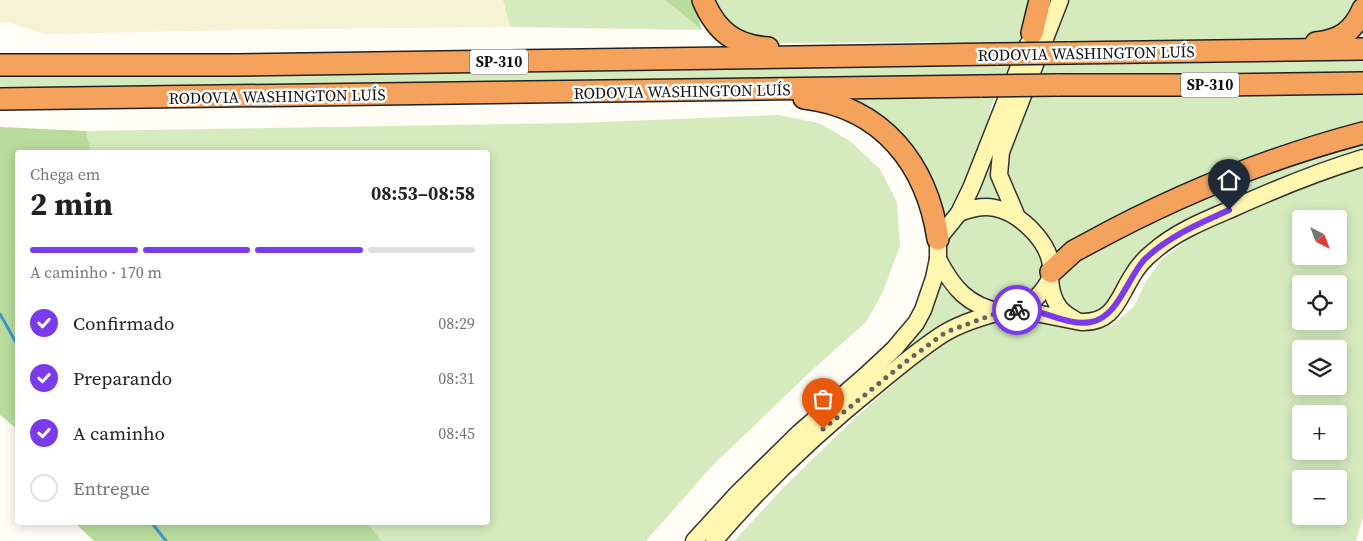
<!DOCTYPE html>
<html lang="pt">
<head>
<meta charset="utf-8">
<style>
	:root { --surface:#fff; --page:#f2f2f2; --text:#222; --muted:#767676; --line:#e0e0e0; --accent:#7c3aed }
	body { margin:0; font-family:"Source Serif 4",serif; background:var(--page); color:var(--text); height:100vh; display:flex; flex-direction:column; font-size:19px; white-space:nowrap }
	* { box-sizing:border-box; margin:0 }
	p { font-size:16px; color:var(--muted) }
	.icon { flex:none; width:28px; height:28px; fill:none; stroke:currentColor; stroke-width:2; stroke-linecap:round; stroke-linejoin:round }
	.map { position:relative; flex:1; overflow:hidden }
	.details { position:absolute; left:15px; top:150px; width:475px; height:375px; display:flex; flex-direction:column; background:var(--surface); border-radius:5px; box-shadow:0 2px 12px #0003 }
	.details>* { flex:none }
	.needle { width:32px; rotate:138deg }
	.controls { position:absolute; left:1292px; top:210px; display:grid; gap:10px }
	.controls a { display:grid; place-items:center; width:55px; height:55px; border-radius:5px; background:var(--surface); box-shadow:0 2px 12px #0003; font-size:25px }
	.pin { position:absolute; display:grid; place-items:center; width:42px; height:42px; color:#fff; margin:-51px -21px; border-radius:50% 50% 50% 0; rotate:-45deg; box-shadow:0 0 5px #0007 }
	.pin .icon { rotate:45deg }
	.courier { position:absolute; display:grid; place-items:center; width:50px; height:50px; margin:-25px; border:4px solid #7c3aed; border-radius:50%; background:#fff; color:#222; box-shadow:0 1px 6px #0007 }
	.summary em { font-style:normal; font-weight:700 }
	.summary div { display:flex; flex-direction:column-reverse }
	.summary { display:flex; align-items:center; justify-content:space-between; height:85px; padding:0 15px }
	h1 { font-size:32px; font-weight:700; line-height:38px }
	.bar { display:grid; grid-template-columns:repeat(4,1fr); gap:8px 5px; align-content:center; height:60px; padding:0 15px }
	.bar i { height:6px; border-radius:4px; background:var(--line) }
	.bar .current { background:var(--accent) }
	.bar p { grid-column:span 4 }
	ol { padding:0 15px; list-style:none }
	li { display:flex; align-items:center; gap:15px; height:55px }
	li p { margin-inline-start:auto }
	li .icon { padding:5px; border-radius:50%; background:var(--accent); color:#fff; stroke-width:4 }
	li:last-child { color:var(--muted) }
	li i { width:28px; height:28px; border:2px solid var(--line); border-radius:50% }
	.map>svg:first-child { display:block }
	.farmland { fill:#f6f3d4 }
	.green { fill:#d5ebbd; fill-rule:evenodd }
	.forest { fill:#b9dc9c }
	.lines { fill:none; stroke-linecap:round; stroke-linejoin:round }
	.stream { stroke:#3f96cf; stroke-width:3 }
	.secondary-casing { stroke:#333; stroke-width:19 }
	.highway-casing { stroke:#222; stroke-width:24 }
	.secondary { stroke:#fff6b0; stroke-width:16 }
	.highway { stroke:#f5a25d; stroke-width:21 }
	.highway-bridge-casing { stroke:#222; stroke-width:24; stroke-linecap:butt }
	.highway-bridge { stroke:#f5a25d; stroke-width:21 }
	.done { stroke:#646461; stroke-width:5; stroke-dasharray:0 9 }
	.route { stroke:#7c3aed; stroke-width:6 }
	.labels { text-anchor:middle; stroke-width:5; stroke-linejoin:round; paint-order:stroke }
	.shield { fill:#fff; stroke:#585858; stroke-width:1 }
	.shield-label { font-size:15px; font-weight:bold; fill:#111 }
	.street-label { font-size:16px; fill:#111; stroke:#fff }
</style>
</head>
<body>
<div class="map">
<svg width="1363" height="541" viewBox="0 0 1363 541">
	<rect width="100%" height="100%" fill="#fffdf5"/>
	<!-- farmland -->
	<path class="farmland" d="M0,0H503L510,27L290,29L44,34L7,22L0,23Z"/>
	<!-- green -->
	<g class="green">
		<path d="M503,0H665L702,30L510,27Z"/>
		<path d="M709,0H1034L1018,43H1003L1001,45L926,42L765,43L742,37Z"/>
		<path d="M1066,0H1360L1332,37L1303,39L1050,42Z"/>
		<path d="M1363,55V77L1038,74L1041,64Z"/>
		<path d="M993,61L994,65L1010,64L1006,75L0,93V72Z"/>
		<path d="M1363,92V128L1057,260L1051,240L1045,232L1018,205L1006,173L1010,141L1031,96Z"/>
		<path d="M839,96L995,97L989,113V129L958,200L940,224L932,193Z"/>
		<path d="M778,115L819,123L850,141L880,169L897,202L900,246L882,294L866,322L809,373L712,466L646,541H382L367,523L488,522V152H91L86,131L577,123Z"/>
		<path d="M1363,137V150L1322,164L1132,263C1119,281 1108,323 1079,315C1074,313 1069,310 1064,308L1056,283L1060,275L1085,253L1211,193Z"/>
		<path d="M998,144L1004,203H968Z"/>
		<path d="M1363,159V517L1356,541H734L783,488L856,417L907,372L955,336L990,322L1032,317L1094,329L1112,325L1134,307L1145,283L1162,259L1193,236L1261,200ZM1301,219H1339V256H1301ZM1301,284H1339V321H1301ZM1301,349H1339V386H1301ZM1301,414H1339V451H1301ZM1301,479H1339V516H1301Z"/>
		<path d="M985,214C992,216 1000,216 1007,220C1030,233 1056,262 1035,288C1031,293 1027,297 1021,300C993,313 957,287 947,262C941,247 953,226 966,219C972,216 978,215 985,214Z"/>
		<path d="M940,282L960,303L978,314L874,380Z"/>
	</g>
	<!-- forest -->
	<g class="forest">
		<path d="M665,0H693L702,30Z"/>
		<path d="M0,127L86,131L91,152H18L17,429L0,415Z"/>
		<path d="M75,523H367L382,541H94Z"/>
	</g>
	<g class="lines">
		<!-- stream -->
		<g class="stream">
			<path d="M0,314L18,346"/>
			<path d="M151,522L166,541"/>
		</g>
		<defs>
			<g id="secondary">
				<path d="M1017,217L999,175L1001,152L1060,0"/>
				<path d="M938,259C953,288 968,306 1001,312"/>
				<path d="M1050,278C1051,297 1057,311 1074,319"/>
				<path d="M1021,310L1081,322C1113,323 1117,301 1131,278C1136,269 1144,259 1153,252C1174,233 1203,221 1229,210C1273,190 1317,172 1363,158"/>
				<path d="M694,541L737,494L799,433L865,376L894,349L916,323L923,310L934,278L938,259V239L959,213L972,186L1028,44"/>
				<path d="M714,541C765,481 819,431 880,382C901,365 921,348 943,334C959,324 981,317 1000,312C1014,309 1022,312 1034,300C1041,293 1051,282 1051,272C1053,244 1020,213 995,208C982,205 970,209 959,213"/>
			</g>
			<g id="highway">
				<path d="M703,0C716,31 735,46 768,48"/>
				<path d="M1032,33L1040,0"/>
				<path d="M1316,43C1340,40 1353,32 1363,9"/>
				<path d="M1068,53L1363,49"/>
				<path d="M0,65H236L998,54"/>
				<path d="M1057,85H1216L1363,83"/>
				<path d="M804,98C883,107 927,165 938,239"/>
				<path d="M0,99L982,86"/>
				<path d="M1051,272L1074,251L1089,243C1175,196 1268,158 1363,133"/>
			</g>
		</defs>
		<!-- secondary casing -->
		<use href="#secondary" class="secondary-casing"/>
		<!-- highway casing -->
		<use href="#highway" class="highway-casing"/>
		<!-- secondary -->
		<use href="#secondary" class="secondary"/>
		<!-- highway -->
		<use href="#highway" class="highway"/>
		<defs>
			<g id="highway-bridge">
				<path d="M998,54L1068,53"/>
				<path d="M982,86L1057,85"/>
			</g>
		</defs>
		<!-- highway-bridge casing -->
		<use href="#highway-bridge" class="highway-bridge-casing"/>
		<!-- highway-bridge -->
		<use href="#highway-bridge" class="highway-bridge"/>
	</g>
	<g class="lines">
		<!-- done -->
		<path class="done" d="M823,429L904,363L946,332L1000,312L1017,310"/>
		<!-- route -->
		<path class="route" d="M1017,310C1041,307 1066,327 1091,322C1118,317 1127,279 1144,260C1167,237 1200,223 1229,210"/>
	</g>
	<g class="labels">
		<!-- shield labels -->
		<g class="shield">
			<rect x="470" y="49.5" width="58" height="25" rx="4"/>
			<rect x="1181" y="72.5" width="58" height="25" rx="4"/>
		</g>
		<g class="shield-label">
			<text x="499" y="67">SP-310</text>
			<text x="1210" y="90">SP-310</text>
		</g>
		<!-- street labels -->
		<g class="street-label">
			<text transform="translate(1086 53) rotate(-1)" y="6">RODOVIA WASHINGTON LUÍS</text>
			<text transform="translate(682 91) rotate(-1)" y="6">RODOVIA WASHINGTON LUÍS</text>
			<text transform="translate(277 96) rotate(-1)" y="6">RODOVIA WASHINGTON LUÍS</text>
		</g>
	</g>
</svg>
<div class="controls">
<a><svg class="needle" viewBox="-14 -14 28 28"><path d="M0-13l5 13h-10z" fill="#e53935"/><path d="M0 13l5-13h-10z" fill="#767676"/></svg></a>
<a><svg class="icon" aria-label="locate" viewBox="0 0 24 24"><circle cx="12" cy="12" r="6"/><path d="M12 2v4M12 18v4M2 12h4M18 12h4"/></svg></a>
<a><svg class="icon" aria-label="layers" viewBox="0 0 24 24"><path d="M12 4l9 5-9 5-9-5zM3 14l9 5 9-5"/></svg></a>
<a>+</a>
<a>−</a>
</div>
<div class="pin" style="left:823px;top:429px;background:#ea580c"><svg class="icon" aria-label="bag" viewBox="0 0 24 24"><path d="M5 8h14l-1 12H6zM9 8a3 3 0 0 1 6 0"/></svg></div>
<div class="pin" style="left:1229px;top:210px;background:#1f2937"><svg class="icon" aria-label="home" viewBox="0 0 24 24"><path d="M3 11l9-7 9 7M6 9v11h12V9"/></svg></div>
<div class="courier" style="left:1017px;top:310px"><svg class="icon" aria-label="bike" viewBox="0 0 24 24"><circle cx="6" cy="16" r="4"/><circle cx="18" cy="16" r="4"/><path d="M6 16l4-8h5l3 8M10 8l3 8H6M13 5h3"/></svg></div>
<section class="details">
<div class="summary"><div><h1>2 min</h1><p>Chega em</p></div><em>08:53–08:58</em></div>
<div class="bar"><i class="current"></i><i class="current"></i><i class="current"></i><i></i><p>A caminho · 170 m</p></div>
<ol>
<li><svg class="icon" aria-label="check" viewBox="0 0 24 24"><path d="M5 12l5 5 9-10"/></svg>Confirmado<p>08:29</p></li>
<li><svg class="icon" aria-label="check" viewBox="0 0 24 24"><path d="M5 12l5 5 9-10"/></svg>Preparando<p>08:31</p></li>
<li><svg class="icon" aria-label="check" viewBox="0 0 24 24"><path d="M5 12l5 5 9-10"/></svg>A caminho<p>08:45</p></li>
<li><i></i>Entregue</li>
</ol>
</section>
</div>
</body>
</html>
